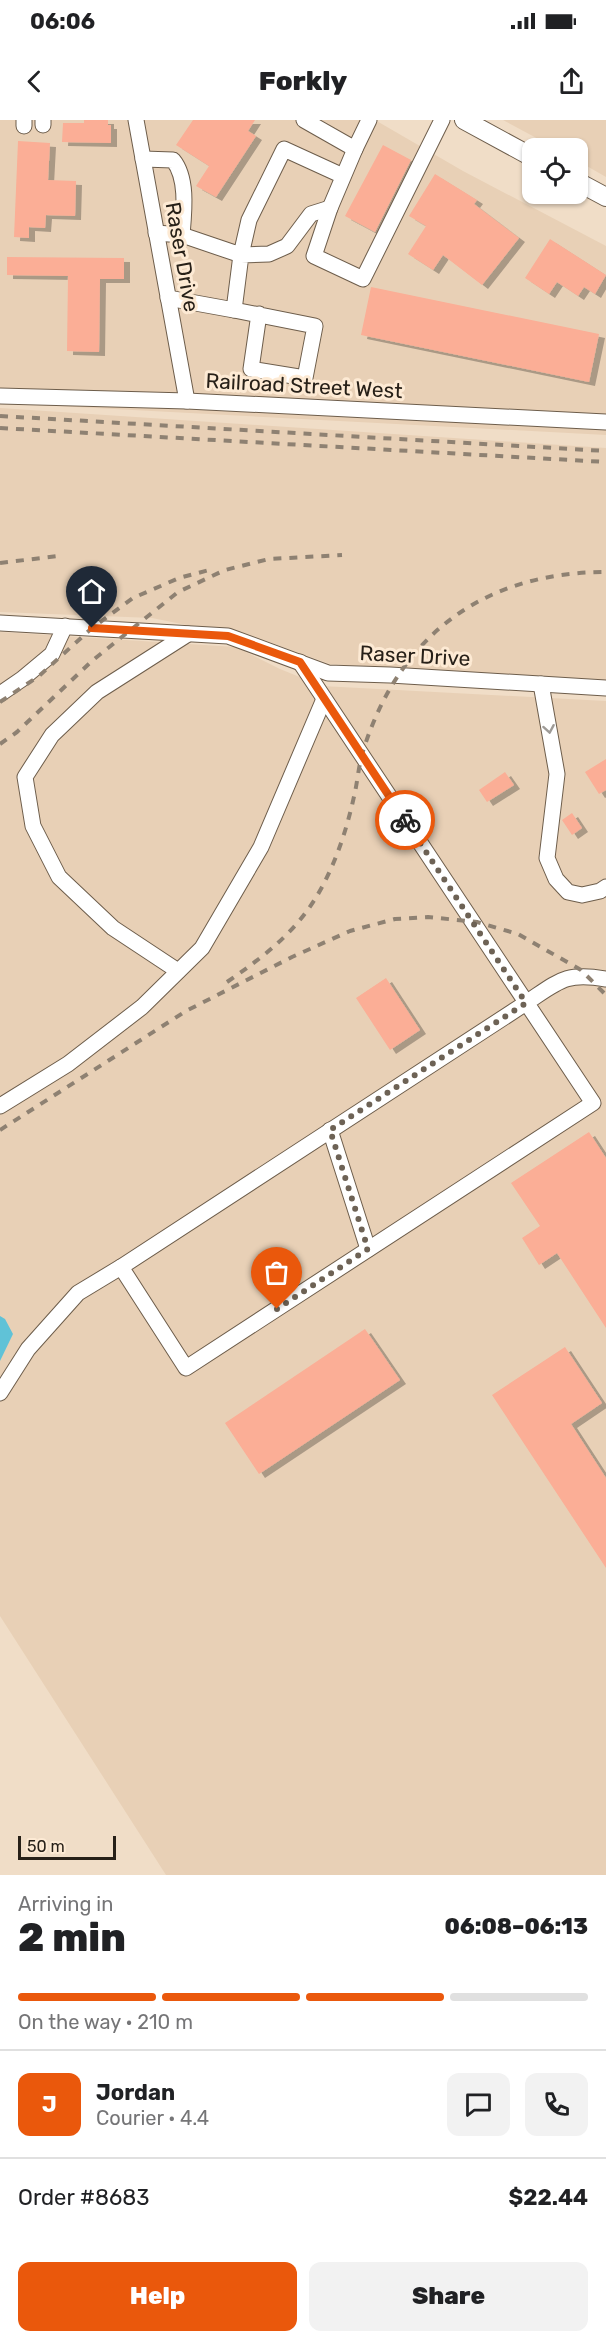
<!DOCTYPE html>
<html lang="en">
<head>
<meta charset="utf-8">
<style>
	:root { --surface:#fff; --page:#f2f2f2; --text:#202124; --muted:#757577; --line:#e0e0e0; --accent:#ea580c }
	body { margin:0; font-family:Rubik,sans-serif; background:var(--page); color:var(--text); height:100vh; display:flex; flex-direction:column; font-size:22px; white-space:nowrap }
	* { box-sizing:border-box; margin:0 }
	p { font-size:20px; color:var(--muted) }
	.icon { flex:none; width:33px; height:33px; fill:none; stroke:currentColor; stroke-width:2; stroke-linecap:round; stroke-linejoin:round }
	.map { position:relative; height:1755px; overflow:hidden }
	.panel { display:flex; flex-direction:column; background:var(--surface); flex:1 }
	.panel>* { flex:none }
	.controls { position:absolute; left:522px; top:18px; display:grid; gap:12px }
	.controls a { display:grid; place-items:center; width:66px; height:66px; border-radius:12px; background:var(--surface); box-shadow:0 2px 4px #0004; font-size:30px }
	.scale { position:absolute; left:18px; bottom:15px; width:98px; box-sizing:border-box; padding-left:6px; border:3px solid #272018; border-top:0; font-size:16px; line-height:21px; white-space:nowrap; color:#272018; -webkit-text-stroke:4px #fdead4; paint-order:stroke }
	.pin { position:absolute; display:grid; place-items:center; width:51px; height:51px; color:#fff; margin:-62px -26px; border-radius:50% 50% 50% 0; rotate:-45deg; box-shadow:0 0 6px #0007 }
	.pin .icon { rotate:45deg }
	.courier { position:absolute; display:grid; place-items:center; width:60px; height:60px; margin:-30px; border:4px solid #ea580c; border-radius:50%; background:#fff; color:#222; box-shadow:0 2px 8px #0007 }
	.headline em { font-style:normal; font-weight:800 }
	.headline div { display:flex; flex-direction:column-reverse }
	.headline { display:flex; align-items:center; justify-content:space-between; height:102px; padding:0 18px }
	h1 { font-size:39px; font-weight:800; line-height:45px }
	.bar { display:grid; grid-template-columns:repeat(4,1fr); gap:9px 6px; align-content:center; height:72px; padding:0 18px }
	.bar i { height:8px; border-radius:4px; background:var(--line) }
	.bar .active { background:var(--accent) }
	.bar p { grid-column:span 4 }
	.line { display:flex; align-items:center; gap:15px; padding:0 18px; border-top:2px solid var(--line) }
	.line div { flex:1 }
	.round { display:grid; place-items:center; flex:none; width:63px; height:63px; border-radius:12px; background:var(--page) }
	.button { display:flex; gap:12px; margin-top:auto; padding:12px 18px }
	.button a { flex:1; height:69px; border-radius:12px; background:var(--accent); color:#fff; font-size:24px; font-weight:800; line-height:69px; text-align:center }
	.button a+a { background:var(--page); color:var(--text) }
	.status { display:flex; justify-content:space-between; align-items:center; height:42px; padding:0 30px; background:var(--surface); direction:ltr }
	.status svg { height:16px; fill:currentColor }
	header { display:flex; justify-content:space-between; align-items:center; height:78px; padding:0 18px; background:var(--surface); font-size:27px; font-weight:800 }
	.map>svg:first-child { display:block }
	.built { fill:#e8d0b6 }
	.water { fill:#60c2d7 }
	.building { fill:#fbae96; filter:url(#shadow) }
	.lines { fill:none; stroke-linecap:round; stroke-linejoin:round }
	.minor-casing { stroke:#6d5d4b; stroke-width:17 }
	.major-casing { stroke:#6d5d4b; stroke-width:20 }
	.minor { stroke:#fff; stroke-width:15 }
	.major { stroke:#fff; stroke-width:18 }
	.rail { stroke:#8e8172; stroke-width:4; stroke-dasharray:8 8; stroke-linecap:butt }
	.oneway { stroke:#9e9b97 }
	.done { stroke:#6d6255; stroke-width:6; stroke-dasharray:0 10.8 }
	.route { stroke:#ea580c; stroke-width:8 }
	.labels { text-anchor:middle; stroke-width:6; stroke-linejoin:round; paint-order:stroke }
	.street-label { font-size:21px; fill:#272018; stroke:#fdead4 }
</style>
</head>
<body>
<div class="status"><b>06:06</b><svg viewBox="0 0 49 12"><path d="M0 12V9h3v3zM5 12V6h3v6zM10 12V3h3v9zM15 12V0h3v12zM26 1h20v11H26zM47 4h2v5h-2z"/></svg></div>
<header><svg class="icon" aria-label="back" viewBox="0 0 24 24"><path d="M15 5l-7 7 7 7"/></svg>Forkly<svg class="icon" aria-label="share" viewBox="0 0 24 24"><path d="M12 15V3M7 8l5-5 5 5M5 13v7h14v-7"/></svg></header>
<div class="map">
<svg width="606" height="1755" viewBox="0 0 606 1755">
	<defs>
		<filter id="shadow"><feDropShadow dx="6" dy="4" stdDeviation="0" flood-color="#0004"/></filter>
	</defs>
	<rect width="100%" height="100%" fill="#f0ddc7"/>
	<!-- built -->
	<g class="built">
		<path d="M0,0H375L463,51L606,126V315L0,283Z"/>
		<path d="M503,0H606V57L578,41V28H555Z"/>
		<path d="M0,288L606,328V560L330,544L266,521L152,498L0,492Z"/>
		<path d="M0,512L236,527L280,549L322,566L606,581V1755H166L0,1496Z"/>
	</g>
	<!-- water -->
	<path class="water" d="M0,1196L5,1199L13,1214L0,1241Z"/>
	<!-- building -->
	<g class="building">
		<path d="M84,0H108V5H111V23L62,22L63,3H84Z"/>
		<path d="M193,0H255L248,11L256,16L216,77L196,66L209,46L176,25Z"/>
		<path d="M18,21L50,23L48,60L76,61L75,96L46,95L45,108L29,107V118L14,117Z"/>
		<path d="M383,25L411,40L375,112L345,96Z"/>
		<path d="M435,54L477,80L474,84L519,118L482,165L443,135L433,150L408,134L426,106L409,96Z"/>
		<path d="M550,119L606,155L595,174L584,167L578,176L557,162L549,174L525,158Z"/>
		<path d="M7,137L124,138V159H100L99,232L67,231L68,156L7,155Z"/>
		<path d="M371,167L599,214L589,262L361,215Z"/>
		<path d="M606,639V670L599,674L585,652Z"/>
		<path d="M505,652L514,665L487,682L479,670Z"/>
		<path d="M572,693L582,708L572,715L562,700Z"/>
		<path d="M386,858L420,910L390,930L356,878Z"/>
		<path d="M589,1012L606,1038V1208L557,1133L539,1145L522,1118L540,1106L511,1063Z"/>
		<path d="M365,1209L400,1260L259,1354L225,1303Z"/>
		<path d="M565,1227L602,1283L571,1304L606,1358V1448L492,1275Z"/>
	</g>
	<g class="lines">
		<defs>
			<g id="minor">
				<path d="M136,0L187,281"/>
				<path d="M304,0L355,29L369,0"/>
				<path d="M43,5V0"/>
				<path d="M24,6V0"/>
				<path d="M355,29L330,88L314,136L363,159L442,0"/>
				<path d="M143,39L173,40C188,58 184,92 182,115"/>
				<path d="M156,113L182,115L241,135L249,100L284,29L343,56"/>
				<path d="M168,178L234,190L241,135L269,134L287,126L311,94L330,88"/>
				<path d="M234,190L315,206L305,258L251,249L259,194"/>
				<path d="M0,276L187,281L606,302"/>
				<path d="M0,503L228,516L328,553L390,555L606,568"/>
				<path d="M300,542C398,689 495,836 593,983L186,1248L121,1147L526,883C559,861 565,852 606,859"/>
				<path d="M541,564L557,654L547,738L556,759L568,772L582,775L600,771L606,767"/>
				<path d="M0,574L22,559L52,534L65,506"/>
				<path d="M178,851L113,808L59,757L33,706L25,657L52,615L97,572L188,514"/>
				<path d="M0,986L68,944L142,887L202,828L261,727L324,579"/>
				<path d="M330,1010L368,1129"/>
				<path d="M0,1273L28,1229L78,1173L121,1147"/>
			</g>
			<g id="major">
				<path d="M464,0L532,37"/>
				<path d="M578,62L606,77"/>
			</g>
		</defs>
		<!-- minor casing -->
		<use href="#minor" class="minor-casing"/>
		<!-- major casing -->
		<use href="#major" class="major-casing"/>
		<!-- minor -->
		<use href="#minor" class="minor"/>
		<!-- major -->
		<use href="#major" class="major"/>
		<!-- rail -->
		<g class="rail">
			<path d="M0,296L606,331"/>
			<path d="M0,308L606,342"/>
			<path d="M0,443L58,436"/>
			<path d="M0,582L39,556L92,508L133,478L179,458L213,449"/>
			<path d="M0,624L17,612L93,540L178,472L225,450L269,439L342,435"/>
			<path d="M227,862C266,835 299,810 322,767C338,737 348,705 355,672C358,658 359,642 364,628C401,513 486,452 606,452"/>
			<path d="M0,1010L186,891L292,837L350,811L395,799L428,797L477,802L518,814L581,850L606,875"/>
		</g>
	</g>
	<!-- one-way arrows -->
	<defs><path id="oneway-chevron" d="M-2-3.5L2.5 0L-2 3.5" fill="none" stroke-width="1.6" stroke-linecap="round" stroke-linejoin="round" transform="scale(1.5)"/></defs>
	<use class="oneway" href="#oneway-chevron" transform="translate(549 609) rotate(80)"/>
	<g class="lines">
		<!-- done -->
		<path class="done" d="M277,1189L368,1129L330,1010L526,883L405,700"/>
		<!-- route -->
		<path class="route" d="M92,508L228,516L300,542L405,700"/>
	</g>
	<g class="labels">
		<!-- street labels -->
		<g class="street-label">
			<text transform="translate(182 137) rotate(80)" y="7">Raser Drive</text>
			<text transform="translate(304 266) rotate(3)" y="7">Railroad Street West</text>
			<text transform="translate(415 536) rotate(3)" y="7">Raser Drive</text>
		</g>
	</g>
</svg>
<div class="controls">
<a><svg class="icon" aria-label="locate" viewBox="0 0 24 24"><circle cx="12" cy="12" r="6"/><path d="M12 2v4M12 18v4M2 12h4M18 12h4"/></svg></a>
</div>
<div class="scale">50 m</div>
<div class="pin" style="left:277px;top:1189px;background:#ea580c"><svg class="icon" aria-label="bag" viewBox="0 0 24 24"><path d="M5 8h14l-1 12H6zM9 8a3 3 0 0 1 6 0"/></svg></div>
<div class="pin" style="left:92px;top:508px;background:#1f2937"><svg class="icon" aria-label="home" viewBox="0 0 24 24"><path d="M3 11l9-7 9 7M6 9v11h12V9"/></svg></div>
<div class="courier" style="left:405px;top:700px"><svg class="icon" aria-label="bike" viewBox="0 0 24 24"><circle cx="6" cy="16" r="4"/><circle cx="18" cy="16" r="4"/><path d="M6 16l4-8h5l3 8M10 8l3 8H6M13 5h3"/></svg></div>
</div>
<section class="panel">
<div class="headline"><div><h1>2 min</h1><p>Arriving in</p></div><em>06:08–06:13</em></div>
<div class="bar"><i class="active"></i><i class="active"></i><i class="active"></i><i></i><p>On the way · 210 m</p></div>
<div class="line" style="height:108px"><b class="round" style="background:var(--accent);color:#fff">J</b><div><b>Jordan</b><p>Courier · 4.4</p></div><a class="round"><svg class="icon" aria-label="chat" viewBox="0 0 24 24"><path d="M4 5h16v11H9l-5 4z"/></svg></a><a class="round"><svg class="icon" aria-label="phone" viewBox="0 0 24 24"><path d="M5 4h4l2 5-3 2q2 4 5 5l2-3 5 2v4C11 20 4 13 5 4z"/></svg></a></div>
<div class="line" style="height:78px"><div>Order #8683</div><b>$22.44</b></div>
<div class="button"><a>Help</a><a>Share</a></div>
</section>
</body>
</html>
